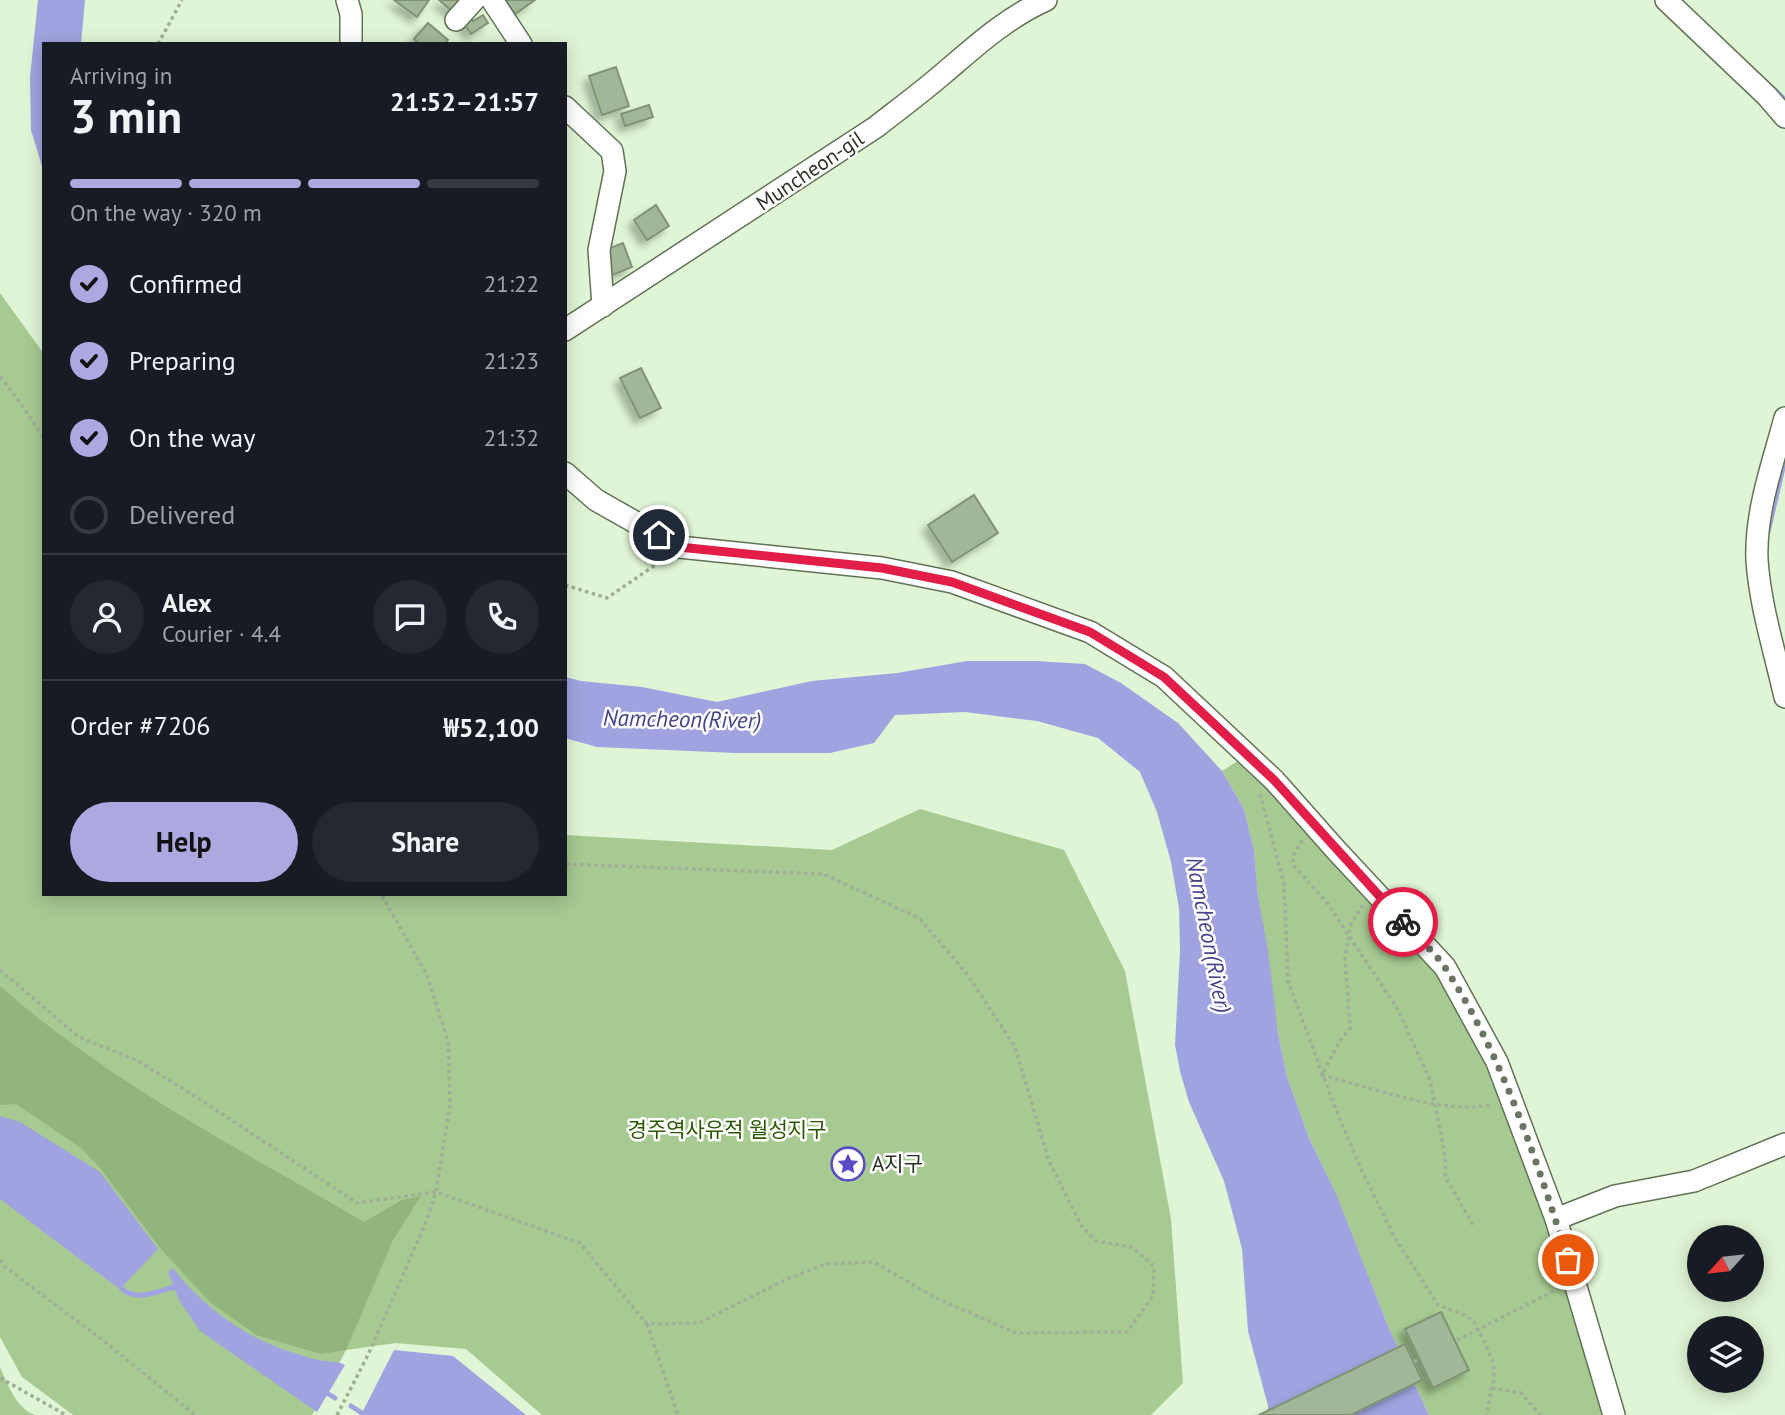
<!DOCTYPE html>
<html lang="en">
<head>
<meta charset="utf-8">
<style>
	:root { --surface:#171b24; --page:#242831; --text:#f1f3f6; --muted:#9ea1a6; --line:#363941; --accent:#ada8e0 }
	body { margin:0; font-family:"PT Sans","Noto Sans KR",sans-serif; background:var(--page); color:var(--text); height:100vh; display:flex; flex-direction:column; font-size:26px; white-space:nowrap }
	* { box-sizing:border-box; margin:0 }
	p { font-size:23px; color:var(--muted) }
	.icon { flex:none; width:38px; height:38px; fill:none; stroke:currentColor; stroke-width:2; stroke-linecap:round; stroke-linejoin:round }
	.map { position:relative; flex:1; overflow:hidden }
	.panel { position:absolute; left:42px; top:42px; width:525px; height:854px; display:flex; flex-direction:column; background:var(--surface); border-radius:0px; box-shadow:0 4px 18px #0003 }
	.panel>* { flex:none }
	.needle { width:46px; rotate:243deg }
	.controls { position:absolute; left:1687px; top:1225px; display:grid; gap:14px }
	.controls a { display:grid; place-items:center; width:77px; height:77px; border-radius:50%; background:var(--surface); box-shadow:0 4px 18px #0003; font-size:35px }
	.pin { position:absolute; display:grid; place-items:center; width:60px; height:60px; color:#fff; margin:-30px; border:4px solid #fff; border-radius:50%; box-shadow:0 2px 7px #0007 }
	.courier { position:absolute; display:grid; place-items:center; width:70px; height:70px; margin:-35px; border:5px solid #e11d48; border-radius:50%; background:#fff; color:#222; box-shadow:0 2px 9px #0007 }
	.headline em { font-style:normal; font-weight:600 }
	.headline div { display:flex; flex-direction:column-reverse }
	.headline { display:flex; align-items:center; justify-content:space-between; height:119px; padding:0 28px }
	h1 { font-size:46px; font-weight:600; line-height:52px }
	.bar { display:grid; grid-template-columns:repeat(4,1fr); gap:10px 7px; align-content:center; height:84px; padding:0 28px }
	.bar i { height:9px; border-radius:5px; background:var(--line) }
	.bar .on { background:var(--accent) }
	.bar p { grid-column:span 4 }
	.line { display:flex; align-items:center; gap:18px; padding:0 28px; border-top:2px solid var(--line) }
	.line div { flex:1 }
	.round { display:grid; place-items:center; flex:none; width:74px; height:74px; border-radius:37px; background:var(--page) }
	ol { padding:0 28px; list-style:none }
	li { display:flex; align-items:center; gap:21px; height:77px }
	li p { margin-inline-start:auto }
	li .icon { padding:7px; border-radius:50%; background:var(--accent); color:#111; stroke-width:4 }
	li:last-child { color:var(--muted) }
	li i { width:38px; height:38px; border:4px solid var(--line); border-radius:50% }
	.cta { display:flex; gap:14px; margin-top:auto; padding:14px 28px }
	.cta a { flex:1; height:80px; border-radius:42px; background:var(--accent); color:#111; font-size:28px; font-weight:600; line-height:80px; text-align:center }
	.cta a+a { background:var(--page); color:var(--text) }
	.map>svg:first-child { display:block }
	.green { fill:#a6ca92 }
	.forest { fill:#91b57c }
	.water { fill:#a1a3e0 }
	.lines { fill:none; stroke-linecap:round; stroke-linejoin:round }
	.stream { stroke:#a1a3e0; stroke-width:5 }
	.building { fill:#a2b698; stroke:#809375; stroke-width:2; filter:url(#shadow) }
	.minor-casing { stroke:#607356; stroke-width:24 }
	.path { stroke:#9faf96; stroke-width:3.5; stroke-dasharray:3.5 3.5; stroke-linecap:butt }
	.minor { stroke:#fff; stroke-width:21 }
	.done { stroke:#6a7663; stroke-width:7; stroke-dasharray:0 12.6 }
	.route { stroke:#e11d48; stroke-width:9 }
	.labels { text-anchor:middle; stroke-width:5; stroke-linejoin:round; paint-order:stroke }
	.street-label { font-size:21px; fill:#2a3226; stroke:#fff }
	.park-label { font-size:21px; fill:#2d5802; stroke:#fff }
	.poi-label { font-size:21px; fill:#2a3226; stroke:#fff; text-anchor:start }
	.water-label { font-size:23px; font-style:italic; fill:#46428b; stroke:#fff }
</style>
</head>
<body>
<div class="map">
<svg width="1785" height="1415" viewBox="0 0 1785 1415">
	<defs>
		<filter id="shadow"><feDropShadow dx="-6" dy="6" stdDeviation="3.5" flood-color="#0004"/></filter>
	</defs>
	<rect width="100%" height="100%" fill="#e0f5d5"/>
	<!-- green -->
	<g class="green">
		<path d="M0,293L44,354V894H565V835L832,850L920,809L1064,850L1125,971L1171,1219L1183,1383L1151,1415H542L466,1349L396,1343L346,1350L312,1415H73L22,1377L0,1337Z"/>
		<path d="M1247,755L1445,967L1497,1062L1617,1415H1429L1388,1326L1337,1197L1309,1138L1287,1077L1278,1033L1258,896L1254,850L1244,809L1222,771Z"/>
		<path d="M0,1367C8,1385 16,1408 35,1415H0Z"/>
	</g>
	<!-- forest -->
	<path class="forest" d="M0,986C108,1082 240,1149 364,1222L402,1200L421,1196L393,1240L346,1350L321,1354L256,1335L210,1302L160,1248L101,1169L81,1148L16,1104L0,1105Z"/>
	<!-- water -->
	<g class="water">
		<path d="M38,0H85L81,44H44V173L31,130L30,77Z"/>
		<path d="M967,661H1036L1085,664L1121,683L1178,723L1222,771L1244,809L1254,850L1258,896L1268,950L1278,1033L1287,1077L1309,1138L1337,1196L1388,1326L1429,1415H1268V1406L1248,1331L1242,1249L1224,1181L1189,1102L1180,1071L1175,1045L1180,951L1179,908L1171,862L1157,812L1140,772L1098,738L1037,721L965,712L895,715L874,743L830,753H736L597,747L565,738V677L581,681L642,687L717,702L812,681L897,673Z"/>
		<path d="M0,1116L20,1122L100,1172L158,1249L121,1288L117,1287L0,1199Z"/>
		<path d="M173,1268C200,1304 244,1337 288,1351C299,1354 313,1360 325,1361C334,1362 337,1361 345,1365L317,1412L200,1331L179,1300L168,1272Z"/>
		<path d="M394,1350L453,1356L526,1415H361Z"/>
	</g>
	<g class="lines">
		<!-- stream -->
		<g class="stream">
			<path d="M1775,90L1785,100"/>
			<path d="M1768,532L1785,459"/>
			<path d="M121,1288C136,1302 156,1292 174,1287"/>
			<path d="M327,1393L335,1398"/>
			<path d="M351,1406L362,1413"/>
		</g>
	</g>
	<!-- building -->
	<g class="building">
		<path d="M394,0H429L417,17Z"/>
		<path d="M439,0H464L454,13Z"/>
		<path d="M505,0H535L515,14Z"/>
		<path d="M483,15L488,23L471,34L462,21L469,16L473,21Z"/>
		<path d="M428,23L448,40L445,44H419L414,39Z"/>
		<path d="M616,67L629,106L602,115L589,76Z"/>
		<path d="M649,105L653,117L625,126L621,114Z"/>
		<path d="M656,205L669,226L647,240L634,220Z"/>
		<path d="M623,243L632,267L610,276L600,252Z"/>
		<path d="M641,368L661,408L640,418L620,378Z"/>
		<path d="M974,495L998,533L952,562L928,525Z"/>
		<path d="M1441,1312L1469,1370L1433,1388L1405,1329Z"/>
		<path d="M1405,1344L1422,1380L1351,1415H1259Z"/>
	</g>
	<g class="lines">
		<defs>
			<g id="minor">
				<path d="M347,0L351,14V44"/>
				<path d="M492,0L521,44"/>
				<path d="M1666,0L1767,96L1785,117"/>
				<path d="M456,20L474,0"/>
				<path d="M565,107L612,151L615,171L599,250L603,306"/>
				<path d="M565,330L876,127C899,109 922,92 944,73C977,45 1006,18 1046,0"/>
				<path d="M1785,418C1773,463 1755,512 1757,560C1760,606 1775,652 1785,697"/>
				<path d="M565,473L596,500L679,547L882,568L952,582L1090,632L1164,677L1274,780L1336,850L1445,967L1497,1062L1556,1219L1614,1415"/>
				<path d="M1556,1219L1615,1196L1694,1181L1785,1144"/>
			</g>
		</defs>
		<!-- minor casing -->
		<use href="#minor" class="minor-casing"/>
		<!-- path -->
		<g class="path">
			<path d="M158,44L182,0"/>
			<path d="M0,377L20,402L44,438"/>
			<path d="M565,585L607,598L664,559"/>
			<path d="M1260,794L1284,883L1288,981L1336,1110L1361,1169L1395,1238L1438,1305L1467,1316L1474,1322L1485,1343L1493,1362L1494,1379L1486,1415"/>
			<path d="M1302,840L1293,856V865L1328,904L1397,1008L1430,1080L1445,1155V1176L1473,1225"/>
			<path d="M1363,905L1351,924L1345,957L1350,1028L1339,1042L1322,1075C1366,1086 1451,1117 1492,1104"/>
			<path d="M0,970L79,1037L138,1061L204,1102L357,1203L436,1192L580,1243L647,1324L699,1323L785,1280L826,1264L874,1262L936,1298L1016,1333L1127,1332L1153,1296L1154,1266L1132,1247L1096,1241L1081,1225L1049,1161L1015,1047L967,974L919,918L823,874L565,864"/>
			<path d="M0,1260L5,1267L104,1341L195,1415"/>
			<path d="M647,1324L678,1415"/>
			<path d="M1457,1340L1558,1289"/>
			<path d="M1414,1362L1419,1359"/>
			<path d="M0,1378L66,1415"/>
			<path d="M1492,1388L1521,1393L1540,1415"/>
			<path d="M337,1415L368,1355L426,1222L436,1192L450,1105L448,1041L427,975L381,894"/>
		</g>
		<!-- minor -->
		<use href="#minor" class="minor"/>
	</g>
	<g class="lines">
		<!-- done -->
		<path class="done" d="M1403,922C1417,937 1435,952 1446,969C1502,1055 1538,1163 1568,1260"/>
		<!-- route -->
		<path class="route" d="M659,535L679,547L882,568L952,582L1090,632L1164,677L1274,780L1403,922"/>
	</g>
	<!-- icons -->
	<defs>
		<symbol id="sight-ring" viewBox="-11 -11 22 22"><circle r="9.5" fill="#fff" stroke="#5a4cc4" stroke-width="1.5"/><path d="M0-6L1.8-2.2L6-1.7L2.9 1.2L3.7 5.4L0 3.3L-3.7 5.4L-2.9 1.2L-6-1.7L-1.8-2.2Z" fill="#5a4cc4"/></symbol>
	</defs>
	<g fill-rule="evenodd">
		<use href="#sight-ring" x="829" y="1145" width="38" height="38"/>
	</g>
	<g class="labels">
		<!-- street labels -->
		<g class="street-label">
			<text transform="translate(810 171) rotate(-34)" y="7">Muncheon-gil</text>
		</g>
		<!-- park labels -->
		<g class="park-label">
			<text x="727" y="1137">경주역사유적 월성지구</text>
		</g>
		<!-- poi labels -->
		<g class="poi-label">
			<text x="872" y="1171">A지구</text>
		</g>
		<!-- water labels -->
		<g class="water-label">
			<text transform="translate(682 719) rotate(1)" y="8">Namcheon(River)</text>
			<text transform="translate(1209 935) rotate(79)" y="8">Namcheon(River)</text>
		</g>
	</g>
</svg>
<div class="controls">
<a><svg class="needle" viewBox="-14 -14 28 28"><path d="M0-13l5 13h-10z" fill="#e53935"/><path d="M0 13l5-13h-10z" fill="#9ea1a6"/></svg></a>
<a><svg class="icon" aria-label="layers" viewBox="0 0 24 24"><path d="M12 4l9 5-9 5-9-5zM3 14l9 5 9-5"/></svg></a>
</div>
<div class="pin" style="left:1568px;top:1260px;background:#ea580c"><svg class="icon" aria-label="bag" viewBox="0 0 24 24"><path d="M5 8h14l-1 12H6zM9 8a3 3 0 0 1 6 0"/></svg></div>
<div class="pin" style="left:659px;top:535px;background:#1f2937"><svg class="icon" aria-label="home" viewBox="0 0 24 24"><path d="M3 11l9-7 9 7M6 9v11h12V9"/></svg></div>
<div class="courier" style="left:1403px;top:922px"><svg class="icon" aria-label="bike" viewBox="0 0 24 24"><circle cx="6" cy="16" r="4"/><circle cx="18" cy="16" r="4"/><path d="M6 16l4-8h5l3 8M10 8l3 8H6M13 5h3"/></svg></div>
<section class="panel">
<div class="headline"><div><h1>3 min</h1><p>Arriving in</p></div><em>21:52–21:57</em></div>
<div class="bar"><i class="on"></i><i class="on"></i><i class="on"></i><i></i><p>On the way · 320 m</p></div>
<ol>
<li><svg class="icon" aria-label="check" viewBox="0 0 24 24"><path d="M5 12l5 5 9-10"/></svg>Confirmed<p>21:22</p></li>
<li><svg class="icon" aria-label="check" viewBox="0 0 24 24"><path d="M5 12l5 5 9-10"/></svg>Preparing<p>21:23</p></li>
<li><svg class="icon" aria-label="check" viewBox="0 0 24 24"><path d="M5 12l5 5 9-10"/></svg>On the way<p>21:32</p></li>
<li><i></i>Delivered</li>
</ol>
<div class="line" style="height:126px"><a class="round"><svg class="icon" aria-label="person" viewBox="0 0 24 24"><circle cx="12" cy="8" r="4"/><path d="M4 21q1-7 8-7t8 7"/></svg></a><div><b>Alex</b><p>Courier · 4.4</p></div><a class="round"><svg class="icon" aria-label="chat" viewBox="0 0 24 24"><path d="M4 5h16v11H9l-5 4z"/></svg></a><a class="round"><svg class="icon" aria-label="phone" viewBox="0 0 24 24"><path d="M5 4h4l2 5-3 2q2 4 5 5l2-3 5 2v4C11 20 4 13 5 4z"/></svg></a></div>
<div class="line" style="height:91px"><div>Order #7206</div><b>₩52,100</b></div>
<div class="cta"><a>Help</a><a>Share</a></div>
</section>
</div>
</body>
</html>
